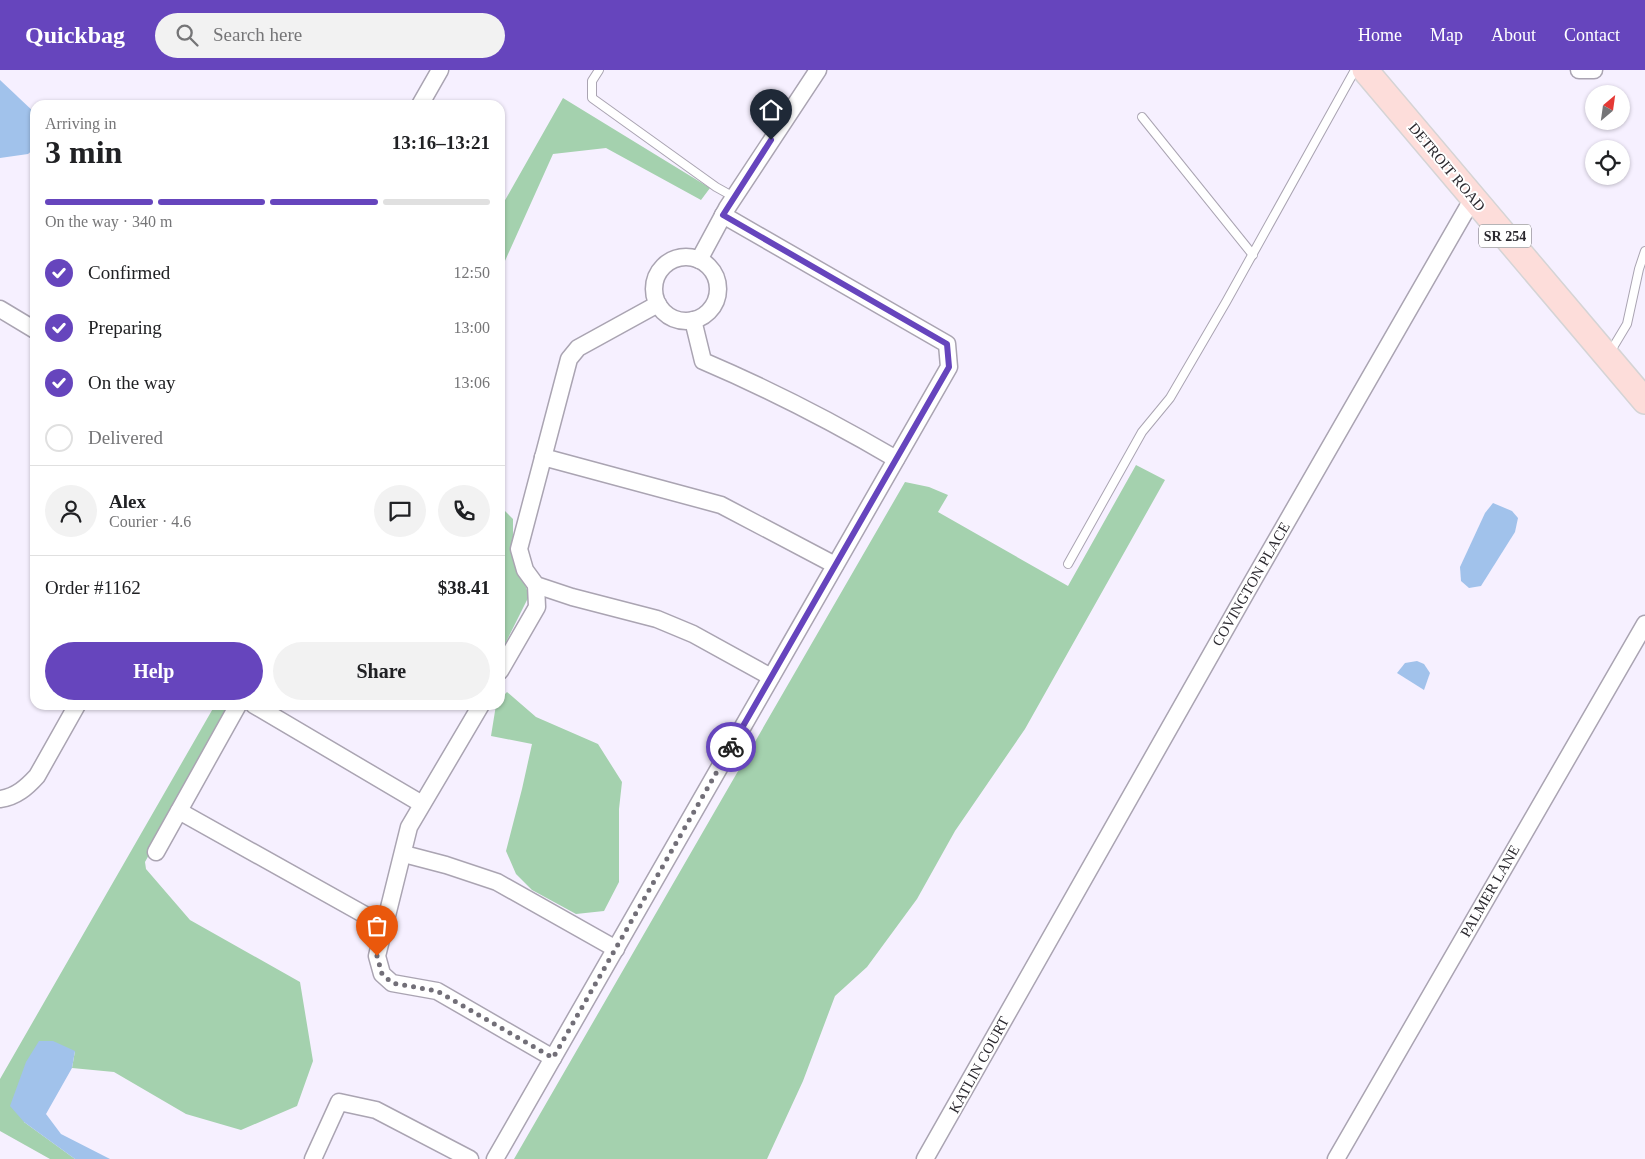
<!DOCTYPE html>
<html lang="en">
<head>
<meta charset="utf-8">
<style>
	:root { --surface:#fff; --page:#f2f2f2; --text:#202124; --muted:#757577; --line:#e0e0e0; --accent:#6645bd }
	body { margin:0; font-family:Georgia,serif; background:var(--page); color:var(--text); height:100vh; display:flex; flex-direction:column; font-size:19px; white-space:nowrap }
	* { box-sizing:border-box; margin:0 }
	p { font-size:16px; color:var(--muted) }
	.icon { flex:none; width:28px; height:28px; fill:none; stroke:currentColor; stroke-width:2; stroke-linecap:round; stroke-linejoin:round }
	.map { position:relative; flex:1; overflow:hidden }
	.panel { position:absolute; left:30px; top:30px; width:475px; height:610px; display:flex; flex-direction:column; background:var(--surface); border-radius:15px; box-shadow:0 1px 4px #0004 }
	.panel>* { flex:none }
	.needle { width:32px; rotate:29deg }
	.controls { position:absolute; left:1585px; top:15px; display:grid; gap:10px }
	.controls a { display:grid; place-items:center; width:45px; height:45px; border-radius:50%; background:var(--surface); box-shadow:0 1px 4px #0004; font-size:25px }
	.pin { position:absolute; display:grid; place-items:center; width:42px; height:42px; color:#fff; margin:-51px -21px; border-radius:50% 50% 50% 0; rotate:-45deg; box-shadow:0 0 5px #0007 }
	.pin .icon { rotate:45deg }
	.courier { position:absolute; display:grid; place-items:center; width:50px; height:50px; margin:-25px; border:4px solid #6645bd; border-radius:50%; background:#fff; color:#222; box-shadow:0 1px 6px #0007 }
	.head em { font-style:normal; font-weight:600 }
	.head div { display:flex; flex-direction:column-reverse }
	.head { display:flex; align-items:center; justify-content:space-between; height:85px; padding:0 15px }
	h1 { font-size:32px; font-weight:600; line-height:38px }
	.bar { display:grid; grid-template-columns:repeat(4,1fr); gap:8px 5px; align-content:center; height:60px; padding:0 15px }
	.bar i { height:6px; border-radius:4px; background:var(--line) }
	.bar .current { background:var(--accent) }
	.bar p { grid-column:span 4 }
	.line { display:flex; align-items:center; gap:12px; padding:0 15px; border-top:1px solid var(--line) }
	.line div { flex:1 }
	.round { display:grid; place-items:center; flex:none; width:52px; height:52px; border-radius:26px; background:var(--page) }
	ol { padding:0 15px; list-style:none }
	li { display:flex; align-items:center; gap:15px; height:55px }
	li p { margin-inline-start:auto }
	li .icon { padding:5px; border-radius:50%; background:var(--accent); color:#fff; stroke-width:4 }
	li:last-child { color:var(--muted) }
	li i { width:28px; height:28px; border:2px solid var(--line); border-radius:50% }
	.action { display:flex; gap:10px; margin-top:auto; padding:10px 15px }
	.action a { flex:1; height:58px; border-radius:30px; background:var(--accent); color:#fff; font-size:20px; font-weight:600; line-height:58px; text-align:center }
	.action a+a { background:var(--page); color:var(--text) }
	header { display:flex; align-items:center; gap:30px; box-sizing:border-box; height:70px; padding:0 25px; background:var(--accent); color:#fff }
	header strong { font-size:24px }
	nav { display:flex; gap:28px; margin-inline-start:auto; font-size:18px }
	.search { width:350px; height:45px; background:var(--page); display:flex; align-items:center; gap:12px; box-sizing:border-box; padding:0 18px; border-radius:28px; color:var(--muted); font-size:19px }
	.map>svg:first-child { display:block }
	.forest { fill:#a4d1ae }
	.water { fill:#a1c2eb }
	.lines { fill:none; stroke-linecap:round; stroke-linejoin:round }
	.lane-casing { stroke:#aaa4b2; stroke-width:10 }
	.street-casing { stroke:#aaa4b2; stroke-width:19 }
	.primary-casing { stroke:#d5d4d5; stroke-width:28 }
	.lane { stroke:#fff; stroke-width:8 }
	.street { stroke:#fff; stroke-width:16 }
	.primary { stroke:#fdddda; stroke-width:25 }
	.done { stroke:#726f78; stroke-width:5; stroke-dasharray:0 9 }
	.route { stroke:#6645bd; stroke-width:6 }
	.labels { text-anchor:middle; stroke-width:4; stroke-linejoin:round; paint-order:stroke }
	.shield { fill:#fff; stroke:#6b696d; stroke-width:1 }
	.shield-label { font-size:14px; font-weight:bold; fill:#2b292f }
	.street-label { font-size:15px; fill:#2b292f; stroke:#fff }
</style>
</head>
<body>
<header>
<strong>Quickbag</strong>
<div class="search"><svg class="icon" aria-label="search" viewBox="0 0 24 24"><circle cx="10" cy="10" r="6"/><path d="M15 15l6 6"/></svg>Search here</div>
<nav><a>Home</a><a>Map</a><a>About</a><a>Contact</a></nav>
</header>
<div class="map">
<svg width="1645" height="1089" viewBox="0 0 1645 1089">
	<rect width="100%" height="100%" fill="#f6f0ff"/>
	<!-- forest -->
	<g class="forest">
		<path d="M563,28L710,118L701,130L606,78L553,84L500,202V139Z"/>
		<path d="M1136,395L1165,410L1025,659L955,761L917,829L867,897L835,926L803,1011L767,1089H514L905,412L929,417L948,425L938,442L1068,516Z"/>
		<path d="M500,436L513,449V478L529,526L500,584Z"/>
		<path d="M507,622L536,647L598,674L622,712L619,739V812L604,841L576,844L532,820L516,804L506,781L522,719L532,674L491,666L496,635H500V629Z"/>
		<path d="M215,635H232L145,792L146,799L190,850L300,912L313,991L297,1036L241,1060L186,1044L114,1002L72,998L75,981L24,1052L75,1089H50L0,1061V1009Z"/>
	</g>
	<!-- water -->
	<g class="water">
		<path d="M0,10L35,43V78L28,84L0,88Z"/>
		<path d="M1493,433L1512,441L1518,448L1515,462L1481,516L1469,518L1461,511L1460,497L1485,443Z"/>
		<path d="M1417,591L1424,594L1430,603L1424,620L1397,603L1405,593Z"/>
		<path d="M39,971H53L75,981L72,998L46,1044L61,1064L110,1089H75L24,1052L10,1036L26,992Z"/>
	</g>
	<g class="lines">
		<defs>
			<g id="lane">
				<path d="M599,0L592,11V28L716,117L734,127"/>
				<path d="M1142,47L1253,185"/>
				<path d="M1609,284L1627,254L1639,199L1645,181"/>
				<path d="M1068,494L1142,362L1170,328L1226,232L1355,0"/>
			</g>
			<g id="street">
				<path d="M1579,0H1594"/>
				<path d="M420,35L440,0"/>
				<circle cx="686" cy="219" r="32"/>
				<path d="M699,190L727,138L818,0"/>
				<path d="M658,234L578,278L569,289L519,479L525,500L536,515L572,527L657,549L693,564L771,607"/>
				<path d="M0,239L35,260"/>
				<path d="M693,250L703,291C771,320 833,352 896,389"/>
				<path d="M543,387L721,435L835,495"/>
				<path d="M500,601L537,537L536,515"/>
				<path d="M254,635L422,734"/>
				<path d="M481,635L409,757L377,886L382,904L392,913L437,921L553,988"/>
				<path d="M0,729C16,727 27,717 37,706L77,635"/>
				<path d="M179,741L374,850L386,854"/>
				<path d="M156,782L238,635"/>
				<path d="M404,784L446,795L497,812L616,879"/>
				<path d="M313,1089L339,1032L376,1040L470,1089"/>
				<path d="M495,1089L949,297L947,274L723,145"/>
				<path d="M925,1089L1247,521L1473,128"/>
				<path d="M1336,1089L1645,554"/>
			</g>
			<path id="primary" d="M1365,0L1645,331"/>
		</defs>
		<!-- lane casing -->
		<use href="#lane" class="lane-casing"/>
		<!-- street casing -->
		<use href="#street" class="street-casing"/>
		<!-- primary casing -->
		<use href="#primary" class="primary-casing"/>
		<!-- lane -->
		<use href="#lane" class="lane"/>
		<!-- street -->
		<use href="#street" class="street"/>
		<!-- primary -->
		<use href="#primary" class="primary"/>
	</g>
	<g class="lines">
		<!-- done -->
		<path class="done" d="M377,886L382,904L392,913L437,921L553,988L731,677"/>
		<!-- route -->
		<path class="route" d="M731,677L949,297L947,274L723,145L771,70"/>
	</g>
	<g class="labels">
		<!-- shield labels -->
		<rect class="shield" x="1479" y="154.5" width="52" height="23" rx="4"/>
		<g class="shield-label">
			<text x="1505" y="171">SR 254</text>
		</g>
		<!-- street labels -->
		<g class="street-label">
			<text transform="translate(1447 97) rotate(50)" y="5">DETROIT ROAD</text>
			<text transform="translate(1251 514) rotate(-60)" y="5">COVINGTON PLACE</text>
			<text transform="translate(1490 821) rotate(-60)" y="5">PALMER LANE</text>
			<text transform="translate(979 995) rotate(-61)" y="5">KATLIN COURT</text>
		</g>
	</g>
</svg>
<div class="controls">
<a><svg class="needle" viewBox="-14 -14 28 28"><path d="M0-13l5 13h-10z" fill="#e53935"/><path d="M0 13l5-13h-10z" fill="#757577"/></svg></a>
<a><svg class="icon" aria-label="locate" viewBox="0 0 24 24"><circle cx="12" cy="12" r="6"/><path d="M12 2v4M12 18v4M2 12h4M18 12h4"/></svg></a>
</div>
<div class="pin" style="left:377px;top:886px;background:#ea580c"><svg class="icon" aria-label="bag" viewBox="0 0 24 24"><path d="M5 8h14l-1 12H6zM9 8a3 3 0 0 1 6 0"/></svg></div>
<div class="pin" style="left:771px;top:70px;background:#1f2937"><svg class="icon" aria-label="home" viewBox="0 0 24 24"><path d="M3 11l9-7 9 7M6 9v11h12V9"/></svg></div>
<div class="courier" style="left:731px;top:677px"><svg class="icon" aria-label="bike" viewBox="0 0 24 24"><circle cx="6" cy="16" r="4"/><circle cx="18" cy="16" r="4"/><path d="M6 16l4-8h5l3 8M10 8l3 8H6M13 5h3"/></svg></div>
<section class="panel">
<div class="head"><div><h1>3 min</h1><p>Arriving in</p></div><em>13:16–13:21</em></div>
<div class="bar"><i class="current"></i><i class="current"></i><i class="current"></i><i></i><p>On the way · 340 m</p></div>
<ol>
<li><svg class="icon" aria-label="check" viewBox="0 0 24 24"><path d="M5 12l5 5 9-10"/></svg>Confirmed<p>12:50</p></li>
<li><svg class="icon" aria-label="check" viewBox="0 0 24 24"><path d="M5 12l5 5 9-10"/></svg>Preparing<p>13:00</p></li>
<li><svg class="icon" aria-label="check" viewBox="0 0 24 24"><path d="M5 12l5 5 9-10"/></svg>On the way<p>13:06</p></li>
<li><i></i>Delivered</li>
</ol>
<div class="line" style="height:90px"><a class="round"><svg class="icon" aria-label="person" viewBox="0 0 24 24"><circle cx="12" cy="8" r="4"/><path d="M4 21q1-7 8-7t8 7"/></svg></a><div><b>Alex</b><p>Courier · 4.6</p></div><a class="round"><svg class="icon" aria-label="chat" viewBox="0 0 24 24"><path d="M4 5h16v11H9l-5 4z"/></svg></a><a class="round"><svg class="icon" aria-label="phone" viewBox="0 0 24 24"><path d="M5 4h4l2 5-3 2q2 4 5 5l2-3 5 2v4C11 20 4 13 5 4z"/></svg></a></div>
<div class="line" style="height:65px"><div>Order #1162</div><b>$38.41</b></div>
<div class="action"><a>Help</a><a>Share</a></div>
</section>
</div>
</body>
</html>
